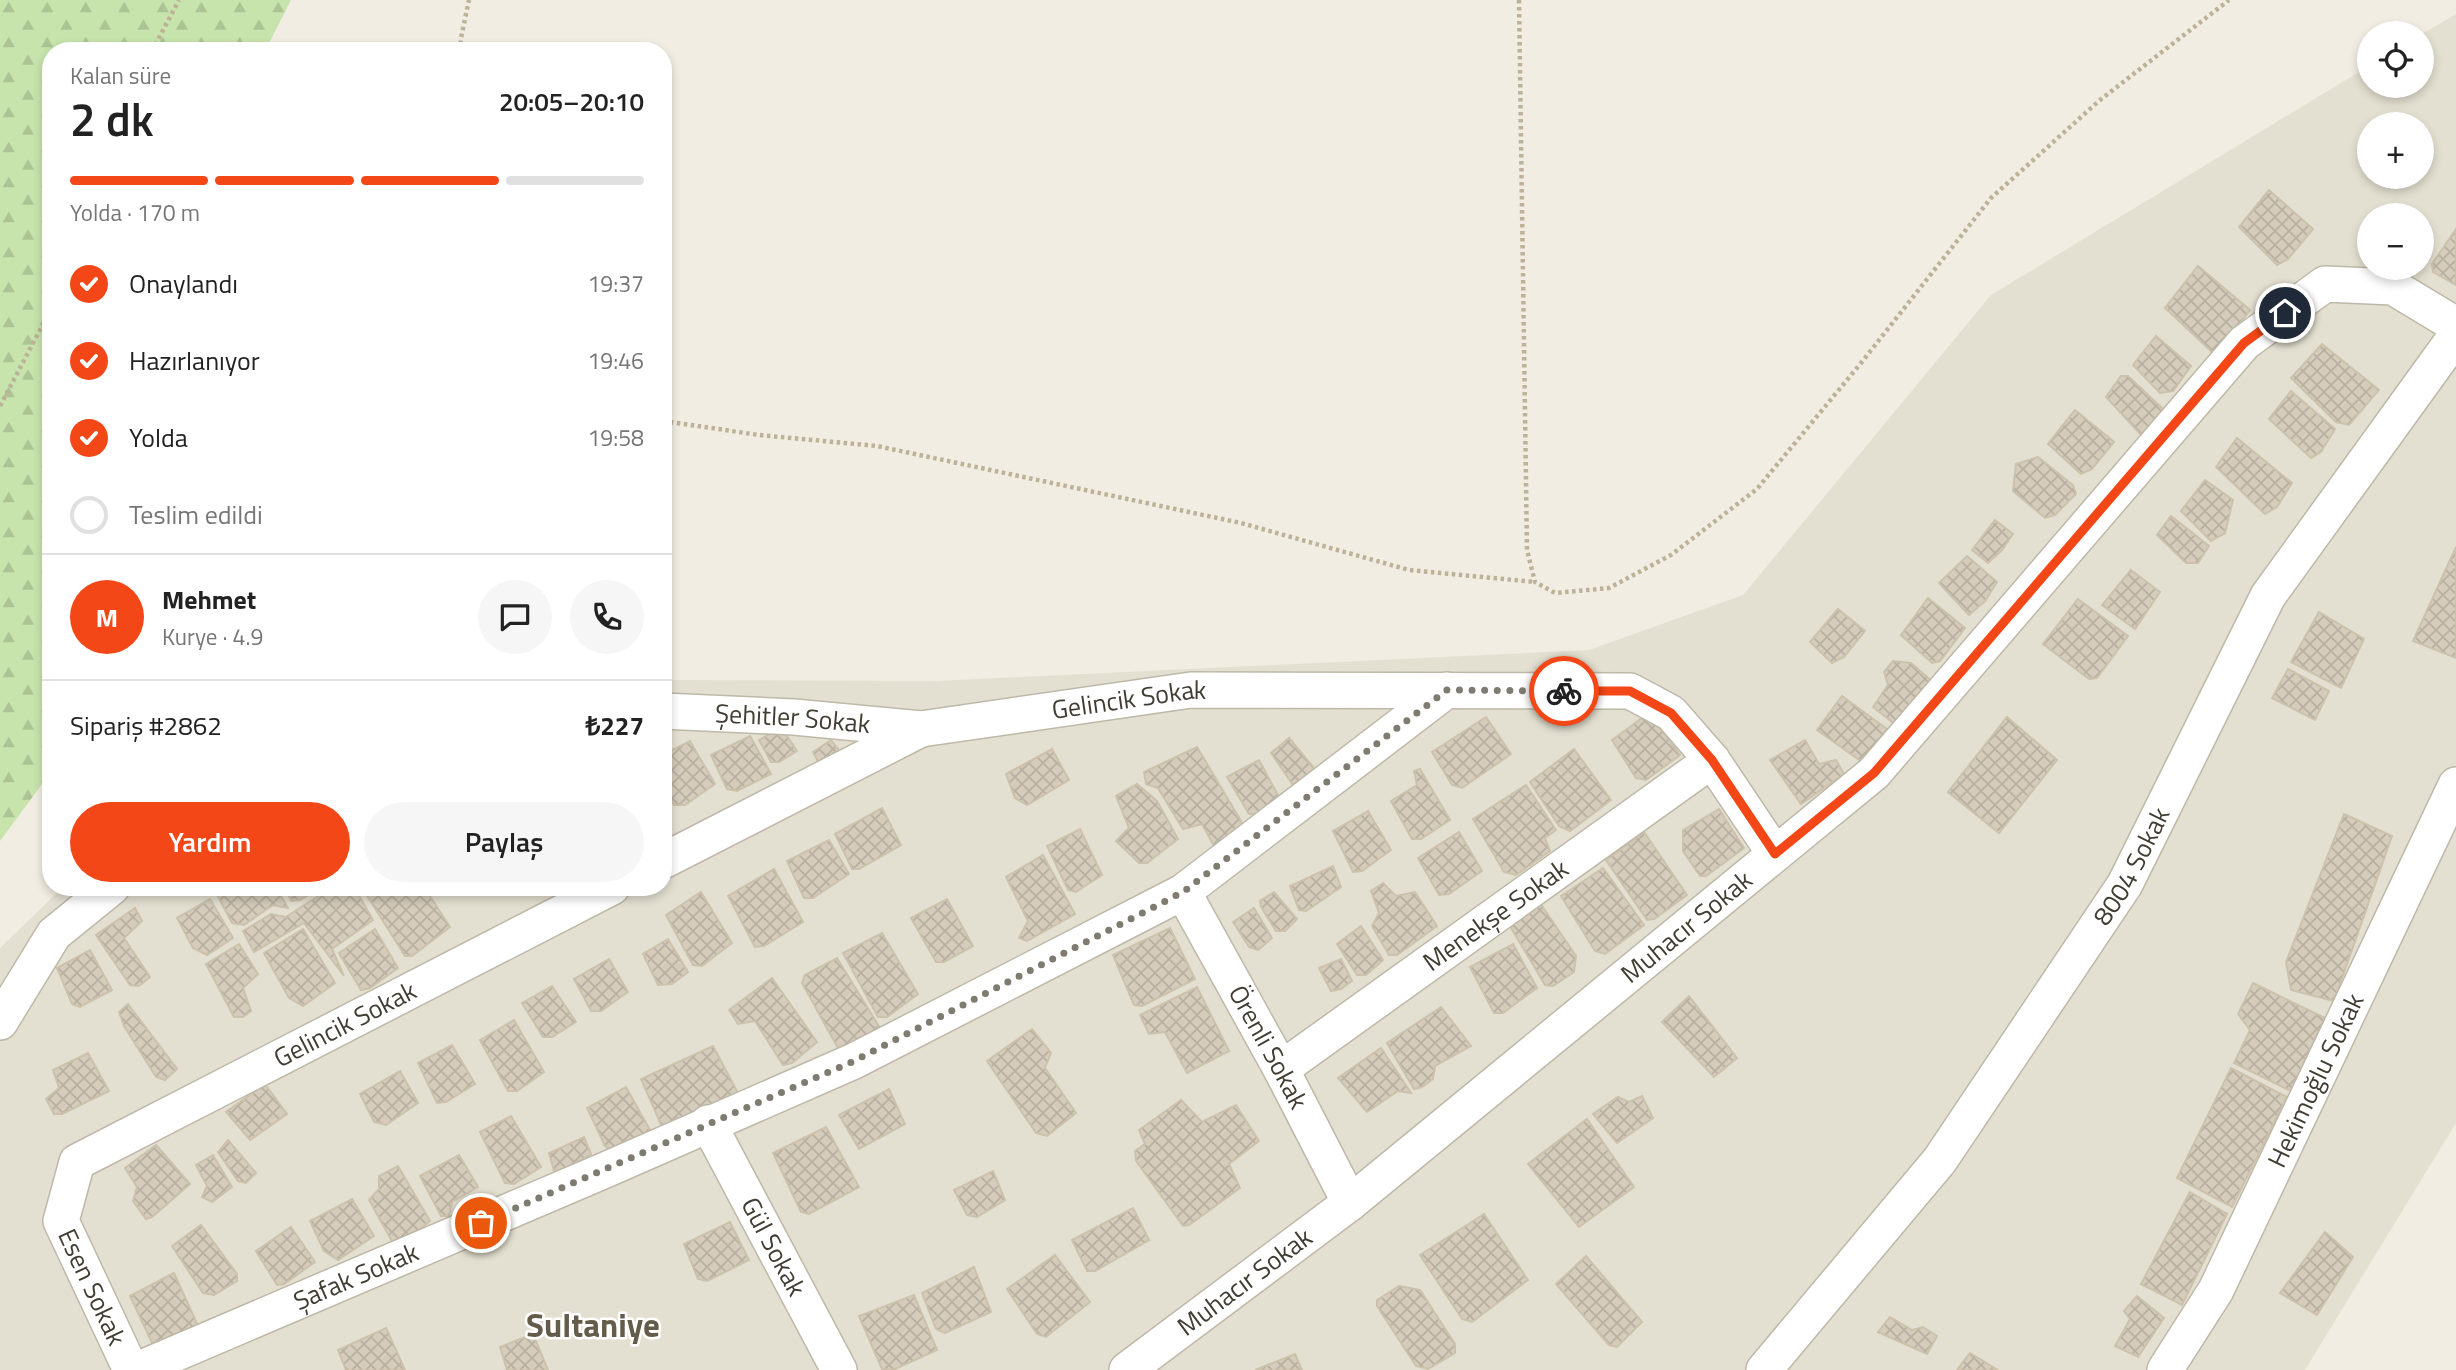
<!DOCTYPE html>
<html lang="tr">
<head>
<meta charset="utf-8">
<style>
	:root { --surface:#fff; --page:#f6f6f6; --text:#222; --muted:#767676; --line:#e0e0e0; --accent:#f34717 }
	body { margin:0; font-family:"Titillium Web",sans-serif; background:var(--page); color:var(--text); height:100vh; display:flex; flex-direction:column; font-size:26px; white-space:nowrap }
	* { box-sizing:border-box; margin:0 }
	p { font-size:23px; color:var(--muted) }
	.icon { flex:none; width:38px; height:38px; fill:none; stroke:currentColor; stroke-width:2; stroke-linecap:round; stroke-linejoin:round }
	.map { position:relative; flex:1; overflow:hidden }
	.panel { position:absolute; left:42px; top:42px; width:630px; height:854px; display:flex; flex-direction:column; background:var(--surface); border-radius:28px; box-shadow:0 4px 10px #0003 }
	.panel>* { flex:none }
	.buttons { position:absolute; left:2357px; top:21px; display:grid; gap:14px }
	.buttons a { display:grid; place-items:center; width:77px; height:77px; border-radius:50%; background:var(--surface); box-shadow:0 4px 10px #0003; font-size:35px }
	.pin { position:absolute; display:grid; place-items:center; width:60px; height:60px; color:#fff; margin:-30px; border:4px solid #fff; border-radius:50%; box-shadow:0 2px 7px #0007 }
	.courier { position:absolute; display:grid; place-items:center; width:70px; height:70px; margin:-35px; border:5px solid #f34717; border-radius:50%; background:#fff; color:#222; box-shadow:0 2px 9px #0007 }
	.head em { font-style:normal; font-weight:600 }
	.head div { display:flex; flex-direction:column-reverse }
	.head { display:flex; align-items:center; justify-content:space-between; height:119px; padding:0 28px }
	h1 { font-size:46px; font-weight:600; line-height:52px }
	.bar { display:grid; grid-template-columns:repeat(4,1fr); gap:10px 7px; align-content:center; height:84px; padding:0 28px }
	.bar i { height:9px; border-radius:5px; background:var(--line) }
	.bar .active { background:var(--accent) }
	.bar p { grid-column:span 4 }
	.line { display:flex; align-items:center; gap:18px; padding:0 28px; border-top:2px solid var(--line) }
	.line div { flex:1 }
	.round { display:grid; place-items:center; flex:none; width:74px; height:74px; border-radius:37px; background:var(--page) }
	ol { padding:0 28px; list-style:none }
	li { display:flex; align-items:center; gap:21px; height:77px }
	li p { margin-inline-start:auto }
	li .icon { padding:7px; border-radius:50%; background:var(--accent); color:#fff; stroke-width:4 }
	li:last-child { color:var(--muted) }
	li i { width:38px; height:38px; border:4px solid var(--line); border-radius:50% }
	.primary-button { display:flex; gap:14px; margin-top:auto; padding:14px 28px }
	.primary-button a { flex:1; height:80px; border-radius:42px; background:var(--accent); color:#fff; font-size:28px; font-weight:600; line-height:80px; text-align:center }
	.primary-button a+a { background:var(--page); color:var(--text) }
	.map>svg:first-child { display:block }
	.residential { fill:#e4e0d1; fill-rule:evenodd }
	.forest { fill:url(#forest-firs) }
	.building { fill:url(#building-cross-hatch); stroke:#ccc2ac; stroke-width:2 }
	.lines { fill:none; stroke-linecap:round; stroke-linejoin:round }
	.minor-casing { stroke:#beb8a8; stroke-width:38 }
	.path { stroke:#bdb297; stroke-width:4.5; stroke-dasharray:3.5 3.5; stroke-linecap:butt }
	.minor { stroke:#fff; stroke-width:35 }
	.done { stroke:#7f7b70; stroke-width:7; stroke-dasharray:0 12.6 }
	.route { stroke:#f34717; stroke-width:9 }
	.labels { text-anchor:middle; stroke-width:5; stroke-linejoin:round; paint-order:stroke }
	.street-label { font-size:26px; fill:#423d33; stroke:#fff }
	.district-label { font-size:33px; font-weight:bold; fill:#645c4b; stroke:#fff }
</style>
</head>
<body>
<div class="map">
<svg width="2456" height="1370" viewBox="0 0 2456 1370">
	<defs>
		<pattern id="forest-firs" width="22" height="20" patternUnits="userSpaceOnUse" patternTransform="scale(1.75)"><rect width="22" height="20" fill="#c7e4ac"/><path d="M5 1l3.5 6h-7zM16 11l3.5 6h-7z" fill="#acc494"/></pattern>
		<pattern id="building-cross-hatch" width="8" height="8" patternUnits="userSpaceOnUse" patternTransform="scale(1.75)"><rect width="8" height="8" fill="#d5ccbb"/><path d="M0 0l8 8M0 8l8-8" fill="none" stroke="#b8b0a1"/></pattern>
	</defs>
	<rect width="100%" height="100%" fill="#f1ede2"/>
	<!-- residential -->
	<path class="residential" d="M2456,14V1123L2305,1370H0V948L63,887H663V680L936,681L1589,650L1743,595L1991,295L2369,66L2370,86H2422V34ZM2370,124H2422V177H2370ZM2370,215H2422V268H2370Z"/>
	<!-- forest -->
	<path class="forest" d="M0,0H291L265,51H51V772L0,841Z"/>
	<!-- building -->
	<g class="building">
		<path d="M2269,190L2313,229L2288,259L2277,265L2239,227Z"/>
		<path d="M2456,229V285L2433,272L2432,264Z"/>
		<path d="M2198,266L2250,310L2223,346L2212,352L2165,308Z"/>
		<path d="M2156,336L2191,366L2173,391L2160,393L2133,365Z"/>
		<path d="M2322,344L2379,390L2349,425L2336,422L2291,378Z"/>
		<path d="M2121,376H2128L2164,410L2150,433L2141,435L2106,397Z"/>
		<path d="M2291,391L2335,429L2321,452L2311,458L2269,419Z"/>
		<path d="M2075,410L2114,442L2092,469L2081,474L2048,444Z"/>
		<path d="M2237,438L2292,483L2277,507L2265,514L2216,467Z"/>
		<path d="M2038,457L2073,485L2076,494L2055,515L2045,518L2013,491L2016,464Z"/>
		<path d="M2205,480L2233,500L2225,533L2211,541L2181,511Z"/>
		<path d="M2171,516L2209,546L2198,563H2186L2157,535Z"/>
		<path d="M1995,520L2013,534L2002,550L1988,563L1972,550Z"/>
		<path d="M2456,547V658L2413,641Z"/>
		<path d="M1967,556L1997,582L1985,601L1969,615L1939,583Z"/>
		<path d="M2131,570L2160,592L2135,629L2102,605Z"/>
		<path d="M1928,598L1965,628L1940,661L1932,663L1901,635Z"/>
		<path d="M2078,599L2128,636L2097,678L2089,679L2043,644Z"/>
		<path d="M1838,609L1865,631L1844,657L1832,663L1810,642Z"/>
		<path d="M2319,612L2364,639L2341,688L2291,662Z"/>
		<path d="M1893,661L1911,663L1934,683L1900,728L1873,707L1888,685L1884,672Z"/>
		<path d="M2288,669L2329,691L2315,720L2272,698Z"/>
		<path d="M1842,696L1887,729L1865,764L1817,730Z"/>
		<path d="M1649,713L1680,755L1646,780L1636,778L1612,740Z"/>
		<path d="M1486,717L1511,754L1462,788L1452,785L1432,752Z"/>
		<path d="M2007,717L2057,760L1999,833L1948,792Z"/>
		<path d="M781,727L797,751L779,762H771L759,740Z"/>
		<path d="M750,736L771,774L737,791L727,789L711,755Z"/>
		<path d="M1289,738L1314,768V775L1293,785L1271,753Z"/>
		<path d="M831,740L845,758L822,769L813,752Z"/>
		<path d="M1805,740L1819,764L1836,760L1844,774L1801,804L1770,760Z"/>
		<path d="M690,741L715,784L685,805H674L663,785V759L668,752Z"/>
		<path d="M1197,747L1244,826L1215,848L1202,824L1183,829L1158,788L1146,784L1144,772Z"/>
		<path d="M1052,749L1069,780L1027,805L1015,798L1006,774Z"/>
		<path d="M1574,749L1611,800L1570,831L1559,826L1530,782Z"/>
		<path d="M1259,760L1280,799L1256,814H1249L1227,777Z"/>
		<path d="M1420,769L1450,820L1421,839H1412L1391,801L1417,785L1414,771Z"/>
		<path d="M1137,784L1157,801L1178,839L1147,863H1139L1116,841L1129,828L1116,796Z"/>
		<path d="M1526,785L1556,830L1545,838L1550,851L1516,875L1504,872L1473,819Z"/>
		<path d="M882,808L901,845L859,869H852L835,834Z"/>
		<path d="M1719,809L1744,848L1706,876H1700L1683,851V830Z"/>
		<path d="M1368,811L1391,850L1362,871L1353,872L1333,831Z"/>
		<path d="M2344,814L2392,836L2334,1001L2291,990L2286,962Z"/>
		<path d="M1080,829L1102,875L1076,892L1068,890L1047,846Z"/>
		<path d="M1459,832L1482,871L1449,894L1439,895L1418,858Z"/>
		<path d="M1644,832L1687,895L1654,919L1647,920L1606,860Z"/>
		<path d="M829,840L849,874L813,898H804L787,861Z"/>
		<path d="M1043,855L1075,914L1027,941L1019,938L1028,921L1006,877Z"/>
		<path d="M1333,866L1341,887L1306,911L1299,910L1290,886Z"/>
		<path d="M1603,868L1644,925L1605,954L1595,951L1561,896Z"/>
		<path d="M774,869L803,922L764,946L755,947L728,896Z"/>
		<path d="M1383,883L1396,896L1415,892L1437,926L1397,955H1389L1372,926L1379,913L1371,891Z"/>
		<path d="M213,887H276L288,908L273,905L244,925L232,923Z"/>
		<path d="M285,887H322L300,900L291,901Z"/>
		<path d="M332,887H365L357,892L373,920L332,949L344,976L304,923L254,952L243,931L271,914L286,917Z"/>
		<path d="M377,887H424L450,927L412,956H405L366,894Z"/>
		<path d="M701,892L732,943L702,966L693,965L666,915Z"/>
		<path d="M1274,892L1297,919L1285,931H1276L1261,907L1260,901Z"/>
		<path d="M210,899L233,938L207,955L193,948L177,918Z"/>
		<path d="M947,899L973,946L944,962H936L911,918Z"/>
		<path d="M1538,900L1576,956L1574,972L1553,986L1545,985L1507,921Z"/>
		<path d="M135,908L142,921L124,938L150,977L139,986L130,985L96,935Z"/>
		<path d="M1254,908L1272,938L1258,950L1249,947L1233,922Z"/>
		<path d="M1361,926L1383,960L1366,975H1357L1337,944Z"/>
		<path d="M1170,928L1195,979L1142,1006L1134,1005L1113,955Z"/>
		<path d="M303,929L335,983L303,1006L289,998L264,953Z"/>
		<path d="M375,929L398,968L370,988L361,990L339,953Z"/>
		<path d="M882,933L918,994L887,1017H878L843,953Z"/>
		<path d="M668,939L688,972L672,984L658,985L643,954Z"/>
		<path d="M239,944L258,974L243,988L251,1011L243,1017H234L206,964Z"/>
		<path d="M1513,944L1537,988L1503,1013H1494L1470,967Z"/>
		<path d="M90,950L112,990L80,1007L72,1004L57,968Z"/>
		<path d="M837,958L880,1028L849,1050H839L802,983L805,975Z"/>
		<path d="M609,959L628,992L601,1011H591L574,979Z"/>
		<path d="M1341,959L1352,981L1341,989L1331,991L1319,968Z"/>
		<path d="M772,978L817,1042L792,1063L783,1065L755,1021L738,1024L729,1010Z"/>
		<path d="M2253,983L2325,1018L2291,1091L2234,1063L2250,1030L2238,1014Z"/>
		<path d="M552,986L576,1022L552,1037H543L522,1003Z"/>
		<path d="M1197,987L1229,1051L1187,1073L1165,1032L1149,1034L1140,1015Z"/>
		<path d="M1689,996L1737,1058L1714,1077L1662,1022Z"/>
		<path d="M128,1004L177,1069L165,1080L156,1077L124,1026L119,1012Z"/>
		<path d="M1441,1007L1471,1046L1435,1066L1433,1079L1422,1087L1414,1089L1387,1043Z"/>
		<path d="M514,1020L544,1072L517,1091H508L480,1040Z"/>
		<path d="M1032,1029L1051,1053L1045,1068L1076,1113L1047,1136L1036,1133L987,1061Z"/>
		<path d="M452,1045L475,1084L446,1102L437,1103L418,1063Z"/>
		<path d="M713,1046L739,1095L662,1127L641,1079Z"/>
		<path d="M1381,1048L1411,1093L1398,1091L1367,1112L1338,1078Z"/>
		<path d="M88,1053L109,1091L62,1114H54L46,1099L59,1088L53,1070Z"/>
		<path d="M2231,1068L2287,1097L2232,1207L2177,1178Z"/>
		<path d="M400,1071L418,1103L386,1125L374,1122L360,1094Z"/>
		<path d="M265,1084L287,1114L250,1140L226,1112Z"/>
		<path d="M626,1087L651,1132L616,1153L605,1146L587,1108Z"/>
		<path d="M889,1089L905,1124L859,1149L839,1115Z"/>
		<path d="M1642,1096L1653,1118L1617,1143L1593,1114L1618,1097L1629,1102Z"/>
		<path d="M1181,1100L1202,1122L1236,1105L1259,1141L1229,1164L1240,1188L1189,1225L1183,1226L1136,1161L1135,1151L1145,1144L1139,1130Z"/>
		<path d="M511,1116L541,1167L514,1184L505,1183L480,1132Z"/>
		<path d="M1587,1119L1634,1187L1579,1227L1528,1164Z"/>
		<path d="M826,1127L859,1187L809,1214L801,1212L773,1153Z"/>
		<path d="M584,1137L591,1154L564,1169L554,1171L549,1153Z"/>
		<path d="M228,1140L256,1173L246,1183L238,1181L218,1152Z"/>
		<path d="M156,1145L190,1184L152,1217L146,1219L133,1201L137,1187L125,1168Z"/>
		<path d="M213,1155L232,1187L212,1202L202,1197L207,1186L196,1165Z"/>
		<path d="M459,1155L478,1187L452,1202L449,1216H441L420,1176Z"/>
		<path d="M398,1166L430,1221L402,1243H393L369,1200L379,1189V1176Z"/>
		<path d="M993,1171L1005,1200L977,1217L967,1215L954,1190Z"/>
		<path d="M2190,1192L2227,1214L2182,1305L2141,1284Z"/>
		<path d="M352,1199L374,1236L338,1260L324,1251L310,1221Z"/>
		<path d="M1133,1208L1149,1240L1095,1271H1087L1072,1240Z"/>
		<path d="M1484,1214L1528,1280L1472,1322L1462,1319L1420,1255Z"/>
		<path d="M730,1222L749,1260L707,1281L698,1279L684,1244Z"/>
		<path d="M201,1225L237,1274V1281L214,1295L203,1293L172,1246Z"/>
		<path d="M291,1227L315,1262L284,1284L277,1285L256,1251Z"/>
		<path d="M2325,1232L2353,1257L2317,1315L2280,1293Z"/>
		<path d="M1055,1255L1090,1302L1046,1337L1037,1334L1007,1289Z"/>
		<path d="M1586,1256L1642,1322L1617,1347L1609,1345L1556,1284Z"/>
		<path d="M974,1267L991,1312L945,1333L936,1329L922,1293Z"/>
		<path d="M174,1273L199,1328L154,1347L130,1296Z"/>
		<path d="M1399,1286L1420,1290L1455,1344V1353L1428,1369L1416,1366L1377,1306V1300Z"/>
		<path d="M914,1295L937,1350L893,1370L882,1369L859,1316Z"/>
		<path d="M2137,1296L2164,1318L2138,1357L2115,1346L2130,1319L2124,1311Z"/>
		<path d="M1890,1317L1912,1330L1923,1327L1937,1336L1927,1354L1878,1332Z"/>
		<path d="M386,1328L405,1370H346L338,1350Z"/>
		<path d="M533,1334L548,1370H507L500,1347Z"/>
		<path d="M1970,1353L1998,1370H1957Z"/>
		<path d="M1295,1354L1302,1370H1255Z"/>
	</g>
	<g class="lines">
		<defs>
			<g id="minor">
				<path id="s1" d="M663,711L794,717L921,729"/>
				<path id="s2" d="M663,861L921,729L1191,690L1630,691L1671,713L1712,760L1775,854"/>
				<path id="s3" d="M1183,892L1281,1069L1350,1203"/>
				<path d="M0,1022L54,934L112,887"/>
				<path id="s4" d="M1281,1069L1712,760"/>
				<path id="s5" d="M708,1123L839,1370"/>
				<path id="s6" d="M131,1370L61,1221L77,1162L612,887"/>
				<path id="s7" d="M137,1370L603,1171L854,1061L1183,892L1447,690"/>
				<path id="s8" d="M1127,1370L1350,1203L1874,773L2244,343L2325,284L2393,287L2456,325"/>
				<path id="s9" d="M1764,1370L1940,1160L2125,884L2268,596L2456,336"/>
				<path id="s10" d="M2165,1370L2216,1290L2456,785"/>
			</g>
		</defs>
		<!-- minor casing -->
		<use href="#minor" class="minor-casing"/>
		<!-- path -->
		<g class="path">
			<path d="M1519,0L1527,550L1535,582L1555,593L1609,588L1671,555L1757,489L1861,363L1991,198L2100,100L2229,0"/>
			<path d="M152,51L179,0"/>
			<path d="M460,51L461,38L469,0"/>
			<path d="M0,406L41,328L51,304"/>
			<path d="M663,421L759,435L877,446L1241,523L1409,570L1535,582"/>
		</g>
		<!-- minor -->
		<use href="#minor" class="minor"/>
	</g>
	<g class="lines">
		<!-- done -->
		<path class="done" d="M481,1223L854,1061L1183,892L1447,690L1564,691"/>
		<!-- route -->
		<path class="route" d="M1564,691H1630L1671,713L1712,760L1775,854L1874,773L2244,343L2285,313"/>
	</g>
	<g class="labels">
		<!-- street labels -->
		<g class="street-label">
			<text dy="9" stroke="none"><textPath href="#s2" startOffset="500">Gelincik Sokak</textPath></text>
			<text dy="9" stroke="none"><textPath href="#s1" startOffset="130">Şehitler Sokak</textPath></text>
			<text dy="9" stroke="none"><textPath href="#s9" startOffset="625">8004 Sokak</textPath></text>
			<text dy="9" stroke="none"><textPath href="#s4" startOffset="264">Menekşe Sokak</textPath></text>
			<text dy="9" stroke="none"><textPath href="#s8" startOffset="714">Muhacır Sokak</textPath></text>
			<text dy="9" stroke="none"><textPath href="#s6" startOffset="527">Gelincik Sokak</textPath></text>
			<text dy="9" stroke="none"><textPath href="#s3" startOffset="177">Örenli Sokak</textPath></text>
			<text dy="9" stroke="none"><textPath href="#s10" startOffset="327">Hekimoğlu Sokak</textPath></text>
			<text dy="9" stroke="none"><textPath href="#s5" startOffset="140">Gül Sokak</textPath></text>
			<text dy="9" stroke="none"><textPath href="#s7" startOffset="238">Şafak Sokak</textPath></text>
			<text dy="9" stroke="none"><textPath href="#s8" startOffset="147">Muhacır Sokak</textPath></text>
			<text transform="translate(92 1287) rotate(65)" y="9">Esen Sokak</text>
		</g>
		<!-- district labels -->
		<g class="district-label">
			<text x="593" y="1337">Sultaniye</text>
		</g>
	</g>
</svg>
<div class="buttons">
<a><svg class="icon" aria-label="locate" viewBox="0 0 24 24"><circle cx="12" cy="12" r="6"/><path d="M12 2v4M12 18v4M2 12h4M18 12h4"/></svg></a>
<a>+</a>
<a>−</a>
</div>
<div class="pin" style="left:481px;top:1223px;background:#ea580c"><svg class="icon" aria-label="bag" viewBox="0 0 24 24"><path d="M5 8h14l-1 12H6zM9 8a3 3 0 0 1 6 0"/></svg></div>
<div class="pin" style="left:2285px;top:313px;background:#1f2937"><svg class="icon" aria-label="home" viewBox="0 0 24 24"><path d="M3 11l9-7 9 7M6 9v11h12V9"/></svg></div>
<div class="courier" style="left:1564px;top:691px"><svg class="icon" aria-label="bike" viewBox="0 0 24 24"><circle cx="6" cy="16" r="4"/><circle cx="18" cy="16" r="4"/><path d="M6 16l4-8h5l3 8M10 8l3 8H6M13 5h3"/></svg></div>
<section class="panel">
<div class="head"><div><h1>2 dk</h1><p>Kalan süre</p></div><em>20:05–20:10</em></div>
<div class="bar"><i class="active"></i><i class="active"></i><i class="active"></i><i></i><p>Yolda · 170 m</p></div>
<ol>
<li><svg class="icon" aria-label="check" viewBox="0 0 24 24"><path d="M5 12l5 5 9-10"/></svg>Onaylandı<p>19:37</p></li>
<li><svg class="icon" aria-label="check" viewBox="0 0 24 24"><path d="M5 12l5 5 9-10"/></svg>Hazırlanıyor<p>19:46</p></li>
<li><svg class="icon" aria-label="check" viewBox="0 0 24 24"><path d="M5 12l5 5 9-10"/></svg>Yolda<p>19:58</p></li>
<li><i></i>Teslim edildi</li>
</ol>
<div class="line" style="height:126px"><b class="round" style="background:var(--accent);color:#fff">M</b><div><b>Mehmet</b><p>Kurye · 4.9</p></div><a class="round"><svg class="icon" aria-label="chat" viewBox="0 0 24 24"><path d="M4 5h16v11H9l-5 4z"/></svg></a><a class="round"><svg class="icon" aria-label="phone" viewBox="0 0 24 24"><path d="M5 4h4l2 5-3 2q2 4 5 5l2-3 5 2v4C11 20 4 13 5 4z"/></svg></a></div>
<div class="line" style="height:91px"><div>Sipariş #2862</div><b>₺227</b></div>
<div class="primary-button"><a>Yardım</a><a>Paylaş</a></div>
</section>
</div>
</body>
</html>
